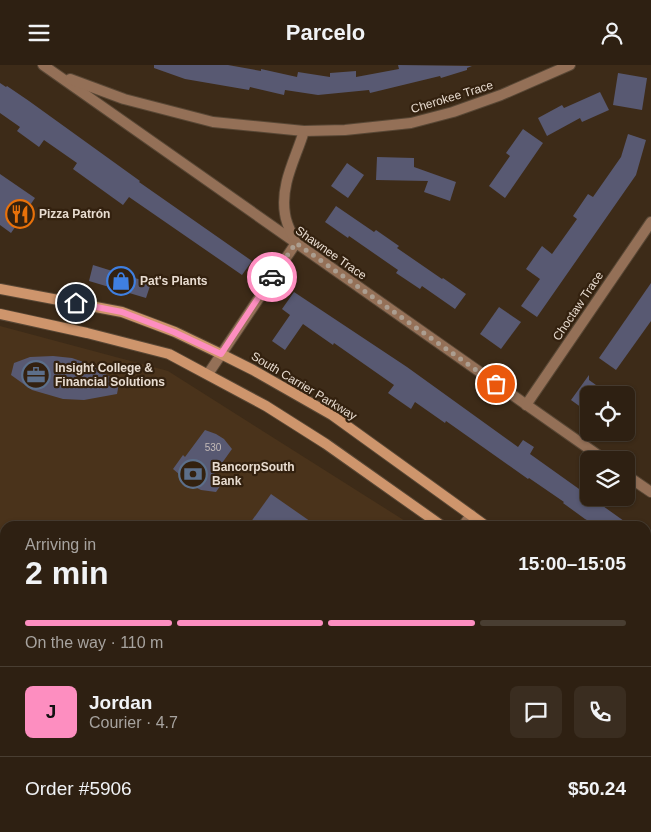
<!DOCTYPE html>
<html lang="en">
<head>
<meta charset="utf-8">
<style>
	:root { --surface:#2e2012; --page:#3a2d20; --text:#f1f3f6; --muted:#a7a39f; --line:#493e32; --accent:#fd8ec0 }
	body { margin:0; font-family:Arial,sans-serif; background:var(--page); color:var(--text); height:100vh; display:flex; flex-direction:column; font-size:19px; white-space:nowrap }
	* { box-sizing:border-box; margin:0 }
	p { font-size:16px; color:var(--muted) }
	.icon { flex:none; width:28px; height:28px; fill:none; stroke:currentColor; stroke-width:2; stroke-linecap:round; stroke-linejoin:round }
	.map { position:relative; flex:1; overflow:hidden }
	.sheet { position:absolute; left:0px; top:456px; width:651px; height:311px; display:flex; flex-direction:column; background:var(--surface); border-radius:15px 15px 0 0; box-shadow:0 1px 4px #0004,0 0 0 1px var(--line) }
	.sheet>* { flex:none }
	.controls { position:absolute; left:580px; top:321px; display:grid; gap:10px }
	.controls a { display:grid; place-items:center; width:55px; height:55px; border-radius:8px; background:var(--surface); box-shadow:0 1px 4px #0004,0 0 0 1px var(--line); font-size:25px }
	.pin { position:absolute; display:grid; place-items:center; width:42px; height:42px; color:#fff; margin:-21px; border:2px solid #fff; border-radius:50%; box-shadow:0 1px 5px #0007 }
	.courier { position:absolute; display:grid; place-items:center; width:50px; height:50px; margin:-25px; border:4px solid #fd8ec0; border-radius:50%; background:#fff; color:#222; box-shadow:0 1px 6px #0007 }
	.head em { font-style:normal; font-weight:700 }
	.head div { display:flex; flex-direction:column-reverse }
	.head { display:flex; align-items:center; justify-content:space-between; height:85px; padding:0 25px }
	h1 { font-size:32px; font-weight:700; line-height:38px }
	.bar { display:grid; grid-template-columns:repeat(4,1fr); gap:8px 5px; align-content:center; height:60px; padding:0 25px }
	.bar i { height:6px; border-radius:4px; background:var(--line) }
	.bar .on { background:var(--accent) }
	.bar p { grid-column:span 4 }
	.line { display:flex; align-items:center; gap:12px; padding:0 25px; border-top:1px solid var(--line) }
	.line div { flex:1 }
	.round { display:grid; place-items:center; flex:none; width:52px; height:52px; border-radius:8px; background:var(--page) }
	header { display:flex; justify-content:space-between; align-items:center; height:65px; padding:0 25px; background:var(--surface); font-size:22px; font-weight:700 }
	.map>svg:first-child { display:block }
	.built { fill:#4a331b }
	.building { fill:#585972 }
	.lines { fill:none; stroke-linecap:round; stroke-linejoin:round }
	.minor-casing { stroke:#584735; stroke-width:12 }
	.tertiary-casing { stroke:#584735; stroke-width:12 }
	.secondary-casing { stroke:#584735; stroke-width:12 }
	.minor { stroke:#947057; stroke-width:10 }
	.tertiary { stroke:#947057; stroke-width:10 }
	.secondary { stroke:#ce956c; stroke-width:10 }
	.done { stroke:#ac9e90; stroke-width:5; stroke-dasharray:0 9 }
	.route { stroke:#fd8ec0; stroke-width:6 }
	.labels { text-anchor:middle; stroke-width:4.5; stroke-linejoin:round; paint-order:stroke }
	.number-label { font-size:10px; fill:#c4bbb8 }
	.street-label { font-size:12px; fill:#e8dcd0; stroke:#33210f }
	.poi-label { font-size:12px; font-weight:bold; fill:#e8dcd0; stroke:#33210f; text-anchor:start }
</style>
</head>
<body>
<header><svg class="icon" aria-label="menu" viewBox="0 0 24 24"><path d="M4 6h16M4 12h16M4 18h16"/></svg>Parcelo<svg class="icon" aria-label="person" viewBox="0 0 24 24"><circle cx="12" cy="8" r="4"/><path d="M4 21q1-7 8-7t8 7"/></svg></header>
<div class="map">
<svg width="651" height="767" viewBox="0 0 651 767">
	<rect width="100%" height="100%" fill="#3d2b18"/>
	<!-- built -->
	<path class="built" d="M0,261L168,306L413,461H5V762L221,763L218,767H0Z"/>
	<!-- building -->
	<g class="building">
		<path d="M154,0H228L261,6V4L297,12L298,7L330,12V8L356,6V12L399,4L398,0L472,1L467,3V5L441,13L440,11L370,28L369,25L318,30L285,25L284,30L250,22L249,25L185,14L154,3Z"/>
		<path d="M618,8L647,13L642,45L613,40Z"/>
		<path d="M0,18L6,22L7,21L29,36L140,116L139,117L252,196L242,210L129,132L123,140L73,104L77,98L44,75L39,82L17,66L20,62L0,48Z"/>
		<path d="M600,27L609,45L582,57L580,53L547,71L538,53L562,40L564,43Z"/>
		<path d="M523,64L543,78L505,133L489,121L510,91L506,88Z"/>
		<path d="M628,69L646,75L636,110L537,252L521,241L540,214L526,204L542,181L552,189L577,154L573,151L588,129L593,132L621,92Z"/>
		<path d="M377,92L414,93V102L456,117L450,136L424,127L428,116L376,115Z"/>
		<path d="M347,98L364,110L348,133L331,121Z"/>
		<path d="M0,109L35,133L11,168L0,160Z"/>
		<path d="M336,141L374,167L376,165L399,181L397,183L442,214L443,213L466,229L455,244L422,221L420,224L396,208L398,205L349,171L348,173L325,157Z"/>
		<path d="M93,200L151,218L146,233L89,216Z"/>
		<path d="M651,218V256L616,305L599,293Z"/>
		<path d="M294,227L407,302L518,382L523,375L534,382L530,389L631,461H598L585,454L563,438L564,437L529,413L528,414L446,356L445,358L415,337L411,344L388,328L394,320L334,278L333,280L303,259L285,285L272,276L290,250L282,244Z"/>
		<path d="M499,242L521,257L501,284L480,269Z"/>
		<path d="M53,291L72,293L92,300L119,318L117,329L84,335L63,334L32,325L11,310L14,298L30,292Z"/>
		<path d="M589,310V315L610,330H589V348L571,335Z"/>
		<path d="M205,365L216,369L224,374L232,384L212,412L225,414L216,427L201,425L193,421L173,404L183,390L185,392Z"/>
		<path d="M271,429L317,461H248Z"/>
	</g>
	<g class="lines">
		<defs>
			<g id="minor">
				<path d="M43,0L605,395"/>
				<path d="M70,14L124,34L213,57L304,66"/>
				<path d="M208,309L296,178C292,169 286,159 285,149C280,119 296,93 304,66L345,65L411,58L453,47L501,30L570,0"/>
				<path d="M526,340L651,157"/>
				<path d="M626,410L651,427"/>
			</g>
			<g id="tertiary">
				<path d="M463,461L471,450"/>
				<path d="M250,767L253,762"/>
				<path d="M282,767L286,762"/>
			</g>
			<g id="secondary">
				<path d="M0,224L122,247L175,267L221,289L253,305L332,350L486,461"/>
				<path d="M0,249L87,268L169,289L266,341L326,379L442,461"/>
				<path d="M646,578L651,582"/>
				<path d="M646,621L651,626"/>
			</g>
		</defs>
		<!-- minor casing -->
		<use href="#minor" class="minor-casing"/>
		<!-- tertiary casing -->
		<use href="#tertiary" class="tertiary-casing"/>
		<!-- secondary casing -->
		<use href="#secondary" class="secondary-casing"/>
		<!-- minor -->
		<use href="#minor" class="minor"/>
		<!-- tertiary -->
		<use href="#tertiary" class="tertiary"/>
		<!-- secondary -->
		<use href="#secondary" class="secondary"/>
	</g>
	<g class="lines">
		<!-- done -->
		<path class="done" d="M272,212L296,178L496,319"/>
		<!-- route -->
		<path class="route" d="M76,238L122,247L174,267L221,289L272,212"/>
	</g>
	<!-- icons -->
	<defs>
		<symbol id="restaurant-ring" viewBox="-11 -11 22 22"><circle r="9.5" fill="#33210f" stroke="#e8710a" stroke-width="1.5"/><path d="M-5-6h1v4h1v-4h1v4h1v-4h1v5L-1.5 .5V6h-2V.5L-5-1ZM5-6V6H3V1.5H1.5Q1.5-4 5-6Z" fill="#e8710a"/></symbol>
		<symbol id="shop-ring" viewBox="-11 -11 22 22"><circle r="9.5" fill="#33210f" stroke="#3f7fe0" stroke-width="1.5"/><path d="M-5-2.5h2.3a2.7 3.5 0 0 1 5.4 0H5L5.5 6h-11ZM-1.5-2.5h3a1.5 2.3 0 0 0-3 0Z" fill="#3f7fe0"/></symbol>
		<symbol id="office-ring" viewBox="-11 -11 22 22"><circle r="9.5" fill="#33210f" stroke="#5c6f8a" stroke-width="1.5"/><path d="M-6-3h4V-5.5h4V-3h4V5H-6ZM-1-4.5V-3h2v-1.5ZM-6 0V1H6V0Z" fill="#5c6f8a"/></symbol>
		<symbol id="bank-ring" viewBox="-11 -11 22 22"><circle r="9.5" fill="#33210f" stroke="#5c6f8a" stroke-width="1.5"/><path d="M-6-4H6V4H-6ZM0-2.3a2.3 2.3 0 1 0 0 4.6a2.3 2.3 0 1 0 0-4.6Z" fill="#5c6f8a"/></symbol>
	</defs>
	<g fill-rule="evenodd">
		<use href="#restaurant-ring" x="4" y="133" width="32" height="32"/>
		<use href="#shop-ring" x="105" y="200" width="32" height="32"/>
		<use href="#office-ring" x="20" y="294" width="32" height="32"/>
		<use href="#bank-ring" x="177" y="393" width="32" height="32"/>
	</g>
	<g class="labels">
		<!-- number labels -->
		<g class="number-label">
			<text x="213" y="386">530</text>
		</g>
		<!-- street labels -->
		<g class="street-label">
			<text transform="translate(452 32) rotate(-17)" y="4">Cherokee Trace</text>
			<text transform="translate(331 188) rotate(35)" y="4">Shawnee Trace</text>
			<text transform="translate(578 241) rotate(-56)" y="4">Choctaw Trace</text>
			<text transform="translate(304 321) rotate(31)" y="4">South Carrier Parkway</text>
		</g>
		<!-- poi labels -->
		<g class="poi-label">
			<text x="39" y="153">Pizza Patrón</text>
			<text x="140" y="220">Pat's Plants</text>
			<text x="55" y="307">Insight College &amp;<tspan x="55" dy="14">Financial Solutions</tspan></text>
			<text x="212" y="406">BancorpSouth<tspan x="212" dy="14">Bank</tspan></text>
		</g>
	</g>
</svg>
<div class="controls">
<a><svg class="icon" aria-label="locate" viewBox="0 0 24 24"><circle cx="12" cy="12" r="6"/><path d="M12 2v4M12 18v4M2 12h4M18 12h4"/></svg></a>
<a><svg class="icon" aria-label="layers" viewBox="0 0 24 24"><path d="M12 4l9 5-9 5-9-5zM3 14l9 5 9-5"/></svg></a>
</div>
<div class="pin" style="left:496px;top:319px;background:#ea580c"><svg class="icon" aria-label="bag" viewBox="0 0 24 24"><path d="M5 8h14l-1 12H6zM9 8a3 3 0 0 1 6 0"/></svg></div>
<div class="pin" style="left:76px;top:238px;background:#1f2937"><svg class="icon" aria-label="home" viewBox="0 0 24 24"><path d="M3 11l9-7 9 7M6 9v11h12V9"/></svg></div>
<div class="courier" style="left:272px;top:212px"><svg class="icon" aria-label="car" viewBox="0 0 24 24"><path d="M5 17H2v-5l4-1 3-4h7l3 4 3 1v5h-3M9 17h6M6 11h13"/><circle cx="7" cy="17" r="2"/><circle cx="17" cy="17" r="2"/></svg></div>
<section class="sheet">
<div class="head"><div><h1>2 min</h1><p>Arriving in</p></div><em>15:00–15:05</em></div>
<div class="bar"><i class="on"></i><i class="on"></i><i class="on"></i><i></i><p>On the way · 110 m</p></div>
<div class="line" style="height:90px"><b class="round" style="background:var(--accent);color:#111">J</b><div><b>Jordan</b><p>Courier · 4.7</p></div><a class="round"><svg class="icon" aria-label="chat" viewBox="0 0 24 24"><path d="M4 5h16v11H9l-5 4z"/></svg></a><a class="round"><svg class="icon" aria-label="phone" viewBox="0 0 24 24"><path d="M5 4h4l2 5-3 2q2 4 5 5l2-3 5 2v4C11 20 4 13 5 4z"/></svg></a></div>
<div class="line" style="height:65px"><div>Order #5906</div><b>$50.24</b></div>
</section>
</div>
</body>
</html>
